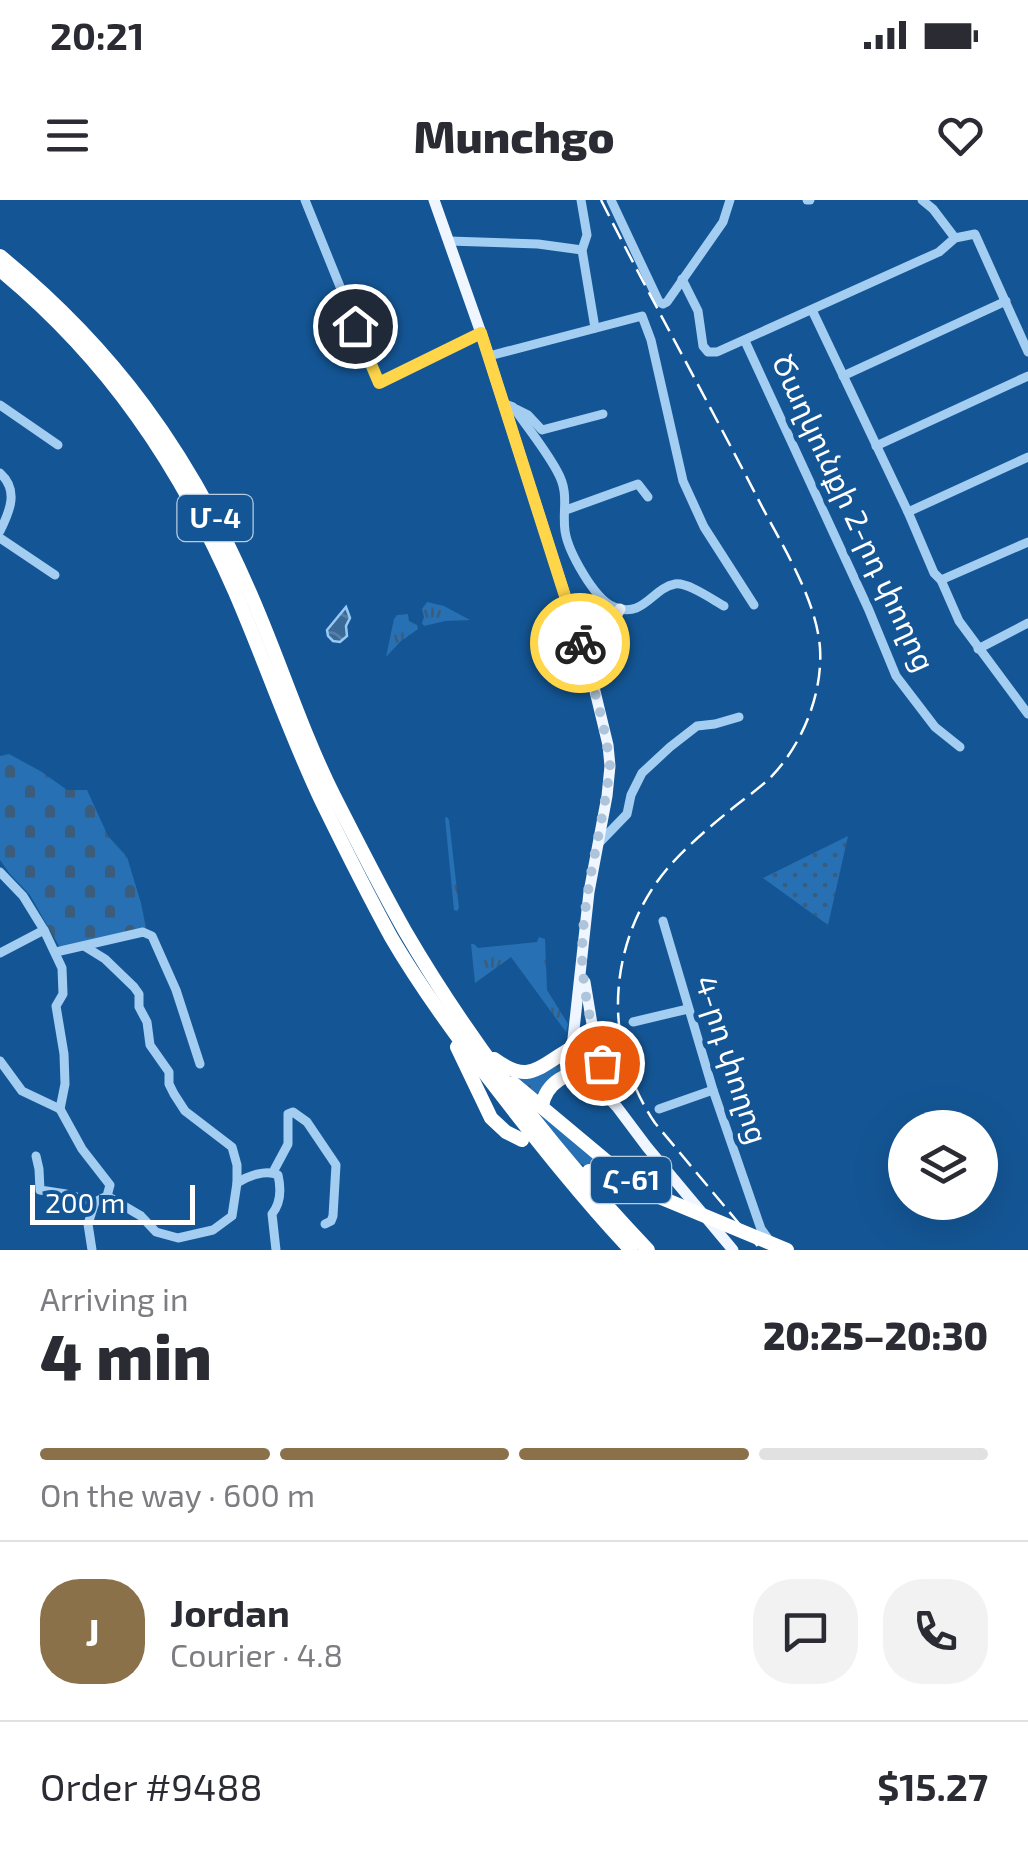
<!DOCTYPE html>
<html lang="en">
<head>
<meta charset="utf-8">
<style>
	:root { --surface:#fff; --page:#f2f2f3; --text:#2b2b33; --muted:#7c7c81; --line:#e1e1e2; --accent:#8a714a }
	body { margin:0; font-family:"Exo 2","Noto Sans Armenian",sans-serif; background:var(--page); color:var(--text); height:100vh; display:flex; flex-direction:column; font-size:38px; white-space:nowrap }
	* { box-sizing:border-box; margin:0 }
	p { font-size:32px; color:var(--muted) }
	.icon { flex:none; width:55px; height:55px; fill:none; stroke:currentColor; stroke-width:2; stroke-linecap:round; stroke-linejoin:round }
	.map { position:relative; height:1050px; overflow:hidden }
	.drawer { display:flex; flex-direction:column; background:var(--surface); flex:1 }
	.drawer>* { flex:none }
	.tools { position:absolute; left:888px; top:910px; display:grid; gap:20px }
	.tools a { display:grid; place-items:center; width:110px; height:110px; border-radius:50%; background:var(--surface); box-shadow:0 10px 40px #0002; font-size:50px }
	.scale { position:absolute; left:30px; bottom:25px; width:165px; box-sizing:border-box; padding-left:10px; border:5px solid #fff; border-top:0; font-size:28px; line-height:35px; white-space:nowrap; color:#fff; -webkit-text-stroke:8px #145695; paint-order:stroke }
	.pin { position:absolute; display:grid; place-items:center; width:85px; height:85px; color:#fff; margin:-42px; border:5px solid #fff; border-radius:50%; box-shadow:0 2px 10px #0007 }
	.courier { position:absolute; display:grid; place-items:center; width:100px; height:100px; margin:-50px; border:8px solid #ffd54a; border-radius:50%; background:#fff; color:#222; box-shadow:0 2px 12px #0007 }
	.summary em { font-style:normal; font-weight:800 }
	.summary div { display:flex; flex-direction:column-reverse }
	.summary { display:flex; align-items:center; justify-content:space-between; height:170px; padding:0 40px }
	h1 { font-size:65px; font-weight:800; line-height:75px }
	.bar { display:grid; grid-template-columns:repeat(4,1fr); gap:15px 10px; align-content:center; height:120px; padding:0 40px }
	.bar i { height:12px; border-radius:8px; background:var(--line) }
	.bar .active { background:var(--accent) }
	.bar p { grid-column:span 4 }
	.line { display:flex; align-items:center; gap:25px; padding:0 40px; border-top:2px solid var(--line) }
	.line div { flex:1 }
	.round { display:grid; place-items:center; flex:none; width:105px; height:105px; border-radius:40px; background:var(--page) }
	.status { display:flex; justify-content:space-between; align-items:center; height:70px; padding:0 50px; background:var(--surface); direction:ltr }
	.status svg { height:28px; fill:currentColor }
	header { display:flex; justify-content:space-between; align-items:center; height:130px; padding:0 40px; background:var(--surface); font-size:45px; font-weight:800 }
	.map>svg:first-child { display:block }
	.grass { fill:url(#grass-tufts) }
	.cemetery { fill:url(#cemetery-stones) }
	.park { fill:url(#park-dots) }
	.water { fill:url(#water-waves); stroke:#96c9f5; stroke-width:2.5 }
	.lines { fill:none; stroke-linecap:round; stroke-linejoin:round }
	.minor { stroke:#a4cdf2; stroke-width:9 }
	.major { stroke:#eff6ff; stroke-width:11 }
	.highway { stroke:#fff; stroke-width:14 }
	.rail { stroke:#fff; stroke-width:2.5; stroke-dasharray:18 8; stroke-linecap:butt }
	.done { stroke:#adc4da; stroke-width:10; stroke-dasharray:0 18 }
	.route { stroke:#ffd54a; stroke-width:12 }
	.labels { text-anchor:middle; stroke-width:10; stroke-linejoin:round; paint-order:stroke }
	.shield { fill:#145695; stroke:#b8ccdf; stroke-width:2.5 }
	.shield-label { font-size:28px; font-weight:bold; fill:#fff }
	.street-label { font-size:30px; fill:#fff; stroke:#145695 }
</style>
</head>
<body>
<div class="status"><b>20:21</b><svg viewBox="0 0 49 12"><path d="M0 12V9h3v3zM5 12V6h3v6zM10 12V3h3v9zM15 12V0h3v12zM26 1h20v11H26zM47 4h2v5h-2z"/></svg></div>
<header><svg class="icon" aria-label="menu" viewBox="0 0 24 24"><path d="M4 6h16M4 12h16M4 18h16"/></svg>Munchgo<svg class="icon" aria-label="heart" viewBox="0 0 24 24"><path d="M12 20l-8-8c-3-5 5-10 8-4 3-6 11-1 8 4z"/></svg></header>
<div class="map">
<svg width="1028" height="1050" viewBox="0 0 1028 1050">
	<defs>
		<pattern id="grass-tufts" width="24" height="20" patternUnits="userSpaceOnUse" patternTransform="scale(2.5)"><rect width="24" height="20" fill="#2670b3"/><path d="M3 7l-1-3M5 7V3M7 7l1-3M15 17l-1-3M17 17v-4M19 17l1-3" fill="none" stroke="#3b5c7a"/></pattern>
		<pattern id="cemetery-stones" width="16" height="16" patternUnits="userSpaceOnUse" patternTransform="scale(2.5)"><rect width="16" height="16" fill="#2670b3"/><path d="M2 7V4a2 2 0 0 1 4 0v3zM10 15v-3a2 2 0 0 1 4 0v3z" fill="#3b5c7a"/></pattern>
		<pattern id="park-dots" width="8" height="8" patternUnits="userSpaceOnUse" patternTransform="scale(2.5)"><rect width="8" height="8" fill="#2670b3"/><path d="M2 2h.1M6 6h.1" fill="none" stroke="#3b5c7a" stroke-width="1.8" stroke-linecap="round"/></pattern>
		<pattern id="water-waves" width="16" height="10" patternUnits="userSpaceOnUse" patternTransform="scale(2.5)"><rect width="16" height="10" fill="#3b6a97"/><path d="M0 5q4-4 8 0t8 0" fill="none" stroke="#5880a7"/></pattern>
	</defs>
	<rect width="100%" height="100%" fill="#145695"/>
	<!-- grass -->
	<g class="grass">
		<path d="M427,402L444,406L470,420L445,421L424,426L422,423L424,417L422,409Z"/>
		<path d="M408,414L409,421L417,425L418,429L400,442L386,457L394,419L397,415Z"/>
		<path d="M447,617L449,620L459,708L457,711L454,710L445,618Z"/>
		<path d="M539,737L545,739L547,790L568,824L566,832L511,757L475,783L471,744H474L478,748L537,742Z"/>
		<path d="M566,857V863L572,870L546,882L537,895L515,879C535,879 552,871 566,857Z"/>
		<path d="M520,892L644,994L575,961Z"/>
	</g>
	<!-- cemetery -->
	<path class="cemetery" d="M9,554L42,572L67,590H87L108,636L127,657L141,703L146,728L77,746H59L30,695L10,674L0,660V556Z"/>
	<!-- park -->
	<path class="park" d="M848,636L828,725L763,678Z"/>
	<!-- water -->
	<path class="water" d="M346,407L350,418L346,426L347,436L340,442L333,441L328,436L327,430Z"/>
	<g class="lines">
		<!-- minor -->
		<g class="minor">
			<path d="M305,0L379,183L481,133"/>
			<path d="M581,0L587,35L582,50L595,128"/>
			<path d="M611,0L659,102L663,104L667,102L723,22L730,0"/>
			<path d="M807,0H810"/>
			<path d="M922,0L933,9L955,38"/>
			<path d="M449,41L538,44L582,50"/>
			<path d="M682,79L698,111L703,146L708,152H717L939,52L955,38L975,34L1028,152"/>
			<path d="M812,110L908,312L934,373L941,380L959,421L1028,514"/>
			<path d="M745,141L868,408L896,476L935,527L960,547"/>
			<path d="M489,156L642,116L651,140L683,281L704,327L754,405"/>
			<path d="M843,176L1006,101"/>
			<path d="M503,203L513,207C528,228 545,249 557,271C570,294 562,308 565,331C568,351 594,399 614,407C644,419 652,388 675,384C688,382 713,400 724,406"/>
			<path d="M0,205L58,245"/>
			<path d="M516,209L528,215L542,230L603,214"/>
			<path d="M876,246L1028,176"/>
			<path d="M0,273C19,290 10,311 0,331"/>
			<path d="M566,310L638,284L648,297"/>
			<path d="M908,312L1028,257"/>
			<path d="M0,338L55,375"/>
			<path d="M941,380L1028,342"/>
			<path d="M978,449L1028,423"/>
			<path d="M598,644L627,614L631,595L642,573L670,547L697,526L715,524L739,517"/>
			<path d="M0,672L23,696L44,730L62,768L63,794L56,806L64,854L65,884L60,909"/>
			<path d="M663,721L713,890L761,1029L769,1040"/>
			<path d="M84,746L105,759L134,787L139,794V807L147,822L150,845L169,872V884L174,894L185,911L232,947L237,965V983"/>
			<path d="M56,752L143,732L152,736L176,790L200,864"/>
			<path d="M0,753L44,730"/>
			<path d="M633,822L688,809"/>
			<path d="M0,861L22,891L60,909"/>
			<path d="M60,909L82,949L110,985L107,996L95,1002L88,1024L92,1050"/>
			<path d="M659,909L713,890"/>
			<path d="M36,956L39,969L40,990L66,994L95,1002"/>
			<path d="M273,972L288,944V914L293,912L307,922L336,965L333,1016L331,1021L325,1024"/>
			<path d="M107,996L141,1016L156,1032L178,1038L213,1030L232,1016L237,983C248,976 266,969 278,975C281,988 281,1003 272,1014L276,1050"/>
		</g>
		<!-- major -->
		<g class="major">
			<path d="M434,0L481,133L593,483L608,545L610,566L607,596L589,692L571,857L579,871L592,880L617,907L647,947L733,1050"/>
			<path d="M594,478L605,437L620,409"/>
			<path d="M585,782L594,836L615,900"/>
		</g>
		<!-- highway -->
		<g class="highway">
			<path d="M0,56C114,149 188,252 247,386C278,455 300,528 334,596C357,641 380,687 405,731C472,846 556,953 648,1050"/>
			<path d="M0,70C108,159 179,264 235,392C265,461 289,533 322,602C344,647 367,693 391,737C423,792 461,843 500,893C542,947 584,1000 631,1050"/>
			<path d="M457,847L491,918L506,932L522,940"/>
			<path d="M494,859C527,883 535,870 565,852C575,846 585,842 594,836"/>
			<path d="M513,883L610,964L652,994L787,1050"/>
			<path d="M542,906C547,876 577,872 602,863"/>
			<path d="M589,971L642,997"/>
		</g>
		<!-- rail -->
		<path class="rail" d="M601,0C651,99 705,196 756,295C779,341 816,396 820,448C823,494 802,546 769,579C756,591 741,601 728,612C707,629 684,649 667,669C634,708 617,759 618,809C619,849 632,889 655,923L761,1050"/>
	</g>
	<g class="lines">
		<!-- done -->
		<path class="done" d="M580,443C593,483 605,524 610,566C603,629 582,693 582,757C583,792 592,830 602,863"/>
		<!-- route -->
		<path class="route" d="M355,126L379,183L481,133L580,443"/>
	</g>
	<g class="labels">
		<!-- shield labels -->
		<g class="shield">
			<rect x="177.5" y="295" width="75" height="46" rx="8"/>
			<rect x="591" y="957" width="80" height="46" rx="8"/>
		</g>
		<g class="shield-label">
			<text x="215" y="328">Մ-4</text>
			<text x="631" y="990">Հ-61</text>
		</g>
		<!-- street labels -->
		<g class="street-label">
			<text transform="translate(853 313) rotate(65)" y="10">Ծաղկունքի 2-րդ փողոց</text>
			<text transform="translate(731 860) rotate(72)" y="10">4-րդ փողոց</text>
		</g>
	</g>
</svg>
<div class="tools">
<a><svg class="icon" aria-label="layers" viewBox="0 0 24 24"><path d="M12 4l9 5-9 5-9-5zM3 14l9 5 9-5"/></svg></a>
</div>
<div class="scale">200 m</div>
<div class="pin" style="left:602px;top:863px;background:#ea580c"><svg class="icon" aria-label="bag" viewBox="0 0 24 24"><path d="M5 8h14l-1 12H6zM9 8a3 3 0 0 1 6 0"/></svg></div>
<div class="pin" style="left:355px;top:126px;background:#1f2937"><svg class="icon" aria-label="home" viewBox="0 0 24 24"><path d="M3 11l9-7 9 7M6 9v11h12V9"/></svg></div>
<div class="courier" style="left:580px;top:443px"><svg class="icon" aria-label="bike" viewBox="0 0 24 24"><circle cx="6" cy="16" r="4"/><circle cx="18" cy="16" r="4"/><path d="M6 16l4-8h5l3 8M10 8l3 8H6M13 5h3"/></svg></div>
</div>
<section class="drawer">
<div class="summary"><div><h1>4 min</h1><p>Arriving in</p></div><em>20:25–20:30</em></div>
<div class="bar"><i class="active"></i><i class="active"></i><i class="active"></i><i></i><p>On the way · 600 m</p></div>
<div class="line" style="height:180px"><b class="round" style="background:var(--accent);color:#fff">J</b><div><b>Jordan</b><p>Courier · 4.8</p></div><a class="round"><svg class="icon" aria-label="chat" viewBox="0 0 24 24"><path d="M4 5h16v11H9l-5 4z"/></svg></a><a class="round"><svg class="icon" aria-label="phone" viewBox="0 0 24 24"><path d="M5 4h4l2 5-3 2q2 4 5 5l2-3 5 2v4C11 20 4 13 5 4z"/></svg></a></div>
<div class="line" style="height:130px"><div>Order #9488</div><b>$15.27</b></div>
</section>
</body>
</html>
